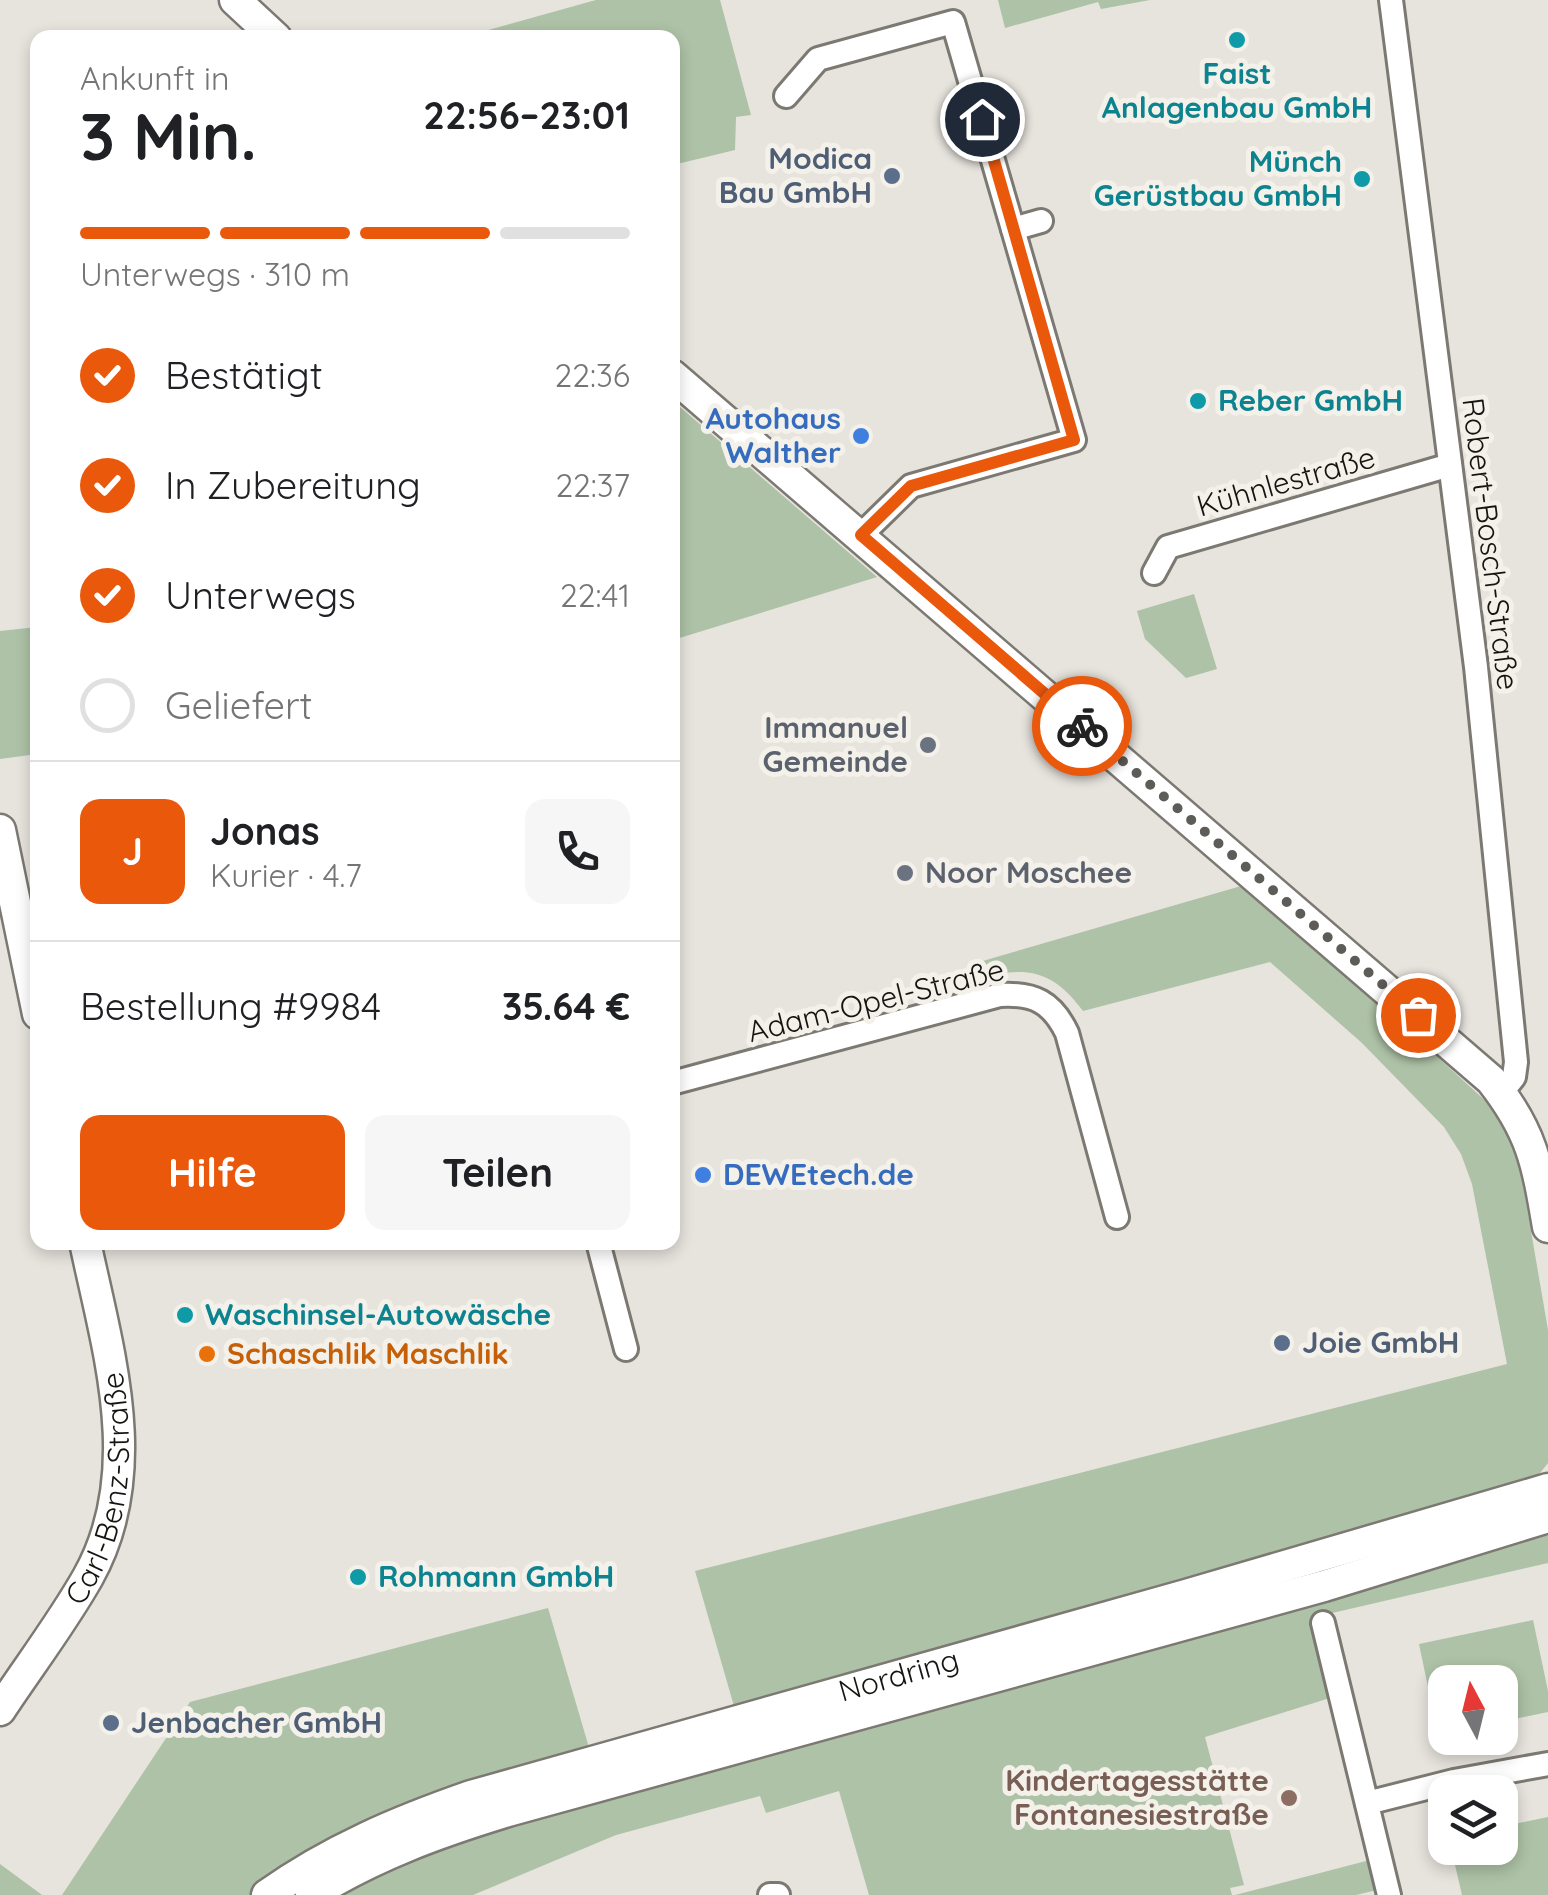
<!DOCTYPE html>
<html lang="de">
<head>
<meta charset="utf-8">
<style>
	:root { --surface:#fff; --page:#f6f6f6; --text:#202124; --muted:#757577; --line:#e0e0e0; --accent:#ea580c }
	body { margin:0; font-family:Quicksand,sans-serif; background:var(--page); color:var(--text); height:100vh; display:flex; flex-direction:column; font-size:38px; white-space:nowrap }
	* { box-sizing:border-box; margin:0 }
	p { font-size:32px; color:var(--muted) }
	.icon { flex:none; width:55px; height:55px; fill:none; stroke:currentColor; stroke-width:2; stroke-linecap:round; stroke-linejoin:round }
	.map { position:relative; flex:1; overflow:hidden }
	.side { position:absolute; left:30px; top:30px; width:650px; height:1220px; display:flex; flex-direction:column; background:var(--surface); border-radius:20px; box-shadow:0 5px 15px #0003 }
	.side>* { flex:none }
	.needle { width:65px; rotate:353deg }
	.controls { position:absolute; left:1428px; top:1665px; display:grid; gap:20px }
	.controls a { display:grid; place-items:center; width:90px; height:90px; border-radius:20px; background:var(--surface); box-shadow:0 5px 15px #0003; font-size:50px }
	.pin { position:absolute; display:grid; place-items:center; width:85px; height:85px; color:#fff; margin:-42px; border:5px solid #fff; border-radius:50%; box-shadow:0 2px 10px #0007 }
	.courier { position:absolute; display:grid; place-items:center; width:100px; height:100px; margin:-50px; border:8px solid #ea580c; border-radius:50%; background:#fff; color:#222; box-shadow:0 2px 12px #0007 }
	.overview em { font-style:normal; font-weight:700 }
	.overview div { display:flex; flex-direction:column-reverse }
	.overview { display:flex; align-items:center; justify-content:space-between; height:170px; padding:0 50px }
	h1 { font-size:65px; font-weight:700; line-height:75px }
	.bar { display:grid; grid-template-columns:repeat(4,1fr); gap:15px 10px; align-content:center; height:120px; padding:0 50px }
	.bar i { height:12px; border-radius:8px; background:var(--line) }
	.bar .current { background:var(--accent) }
	.bar p { grid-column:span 4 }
	.line { display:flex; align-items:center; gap:25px; padding:0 50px; border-top:2px solid var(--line) }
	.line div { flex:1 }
	.round { display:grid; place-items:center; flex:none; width:105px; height:105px; border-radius:20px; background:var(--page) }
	ol { padding:0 50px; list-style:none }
	li { display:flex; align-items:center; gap:30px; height:110px }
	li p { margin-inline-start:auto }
	li .icon { padding:10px; border-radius:50%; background:var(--accent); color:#fff; stroke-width:4 }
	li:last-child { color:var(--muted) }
	li i { width:55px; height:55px; border:5px solid var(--line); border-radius:50% }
	.primary-button { display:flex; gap:20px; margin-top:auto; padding:20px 50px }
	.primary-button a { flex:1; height:115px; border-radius:20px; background:var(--accent); color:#fff; font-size:40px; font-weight:700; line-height:115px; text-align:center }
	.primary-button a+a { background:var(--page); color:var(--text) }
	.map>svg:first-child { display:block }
	.green { fill:#adc2a6 }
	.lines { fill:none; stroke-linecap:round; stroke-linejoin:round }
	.street-casing { stroke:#7c7872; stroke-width:28 }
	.secondary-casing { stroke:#7c7872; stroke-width:35 }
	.street { stroke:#fff; stroke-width:22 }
	.secondary { stroke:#fff; stroke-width:30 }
	.done { stroke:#5e5c58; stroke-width:10; stroke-dasharray:0 18 }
	.route { stroke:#ea580c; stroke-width:12 }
	.culture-dot { fill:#0f9aa8; stroke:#f4f1ea; stroke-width:4 }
	.service-dot { fill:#5c6f8a; stroke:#f4f1ea; stroke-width:4 }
	.shop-dot { fill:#3f7fe0; stroke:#f4f1ea; stroke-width:4 }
	.worship-dot { fill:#6b7280; stroke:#f4f1ea; stroke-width:4 }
	.food-dot { fill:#e8710a; stroke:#f4f1ea; stroke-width:4 }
	.education-dot { fill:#8d6e63; stroke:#f4f1ea; stroke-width:4 }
	.labels { text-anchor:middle; stroke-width:10; stroke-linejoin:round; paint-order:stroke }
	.culture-label { font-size:30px; font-weight:bold; fill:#0d838f; stroke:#f4f1ea; text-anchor:start }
	.service-label { font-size:30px; font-weight:bold; fill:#4e5e75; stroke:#f4f1ea; text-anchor:start }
	.shop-label { font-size:30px; font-weight:bold; fill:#366cbe; stroke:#f4f1ea; text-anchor:end }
	.street-label { font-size:30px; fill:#151411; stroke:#f4f1ea }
	.worship-label { font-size:30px; font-weight:bold; fill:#5b616d; stroke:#f4f1ea; text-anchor:end }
	.food-label { font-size:30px; font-weight:bold; fill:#c56008; stroke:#f4f1ea; text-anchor:start }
	.education-label { font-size:30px; font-weight:bold; fill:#785e54; stroke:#f4f1ea; text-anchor:end }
</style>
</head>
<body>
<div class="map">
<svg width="1548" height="1895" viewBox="0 0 1548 1895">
	<rect width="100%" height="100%" fill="#e7e3dd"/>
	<!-- green -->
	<g class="green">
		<path d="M596,0H720L751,115L736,117L735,150L673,165L672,38L463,37Z"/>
		<path d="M998,0H1150L1101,9L1098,2L1005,28Z"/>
		<path d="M672,401H673L877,577L673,640Z"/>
		<path d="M1194,594L1217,669L1186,678L1145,639L1137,611Z"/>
		<path d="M37,627V754L0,759V631Z"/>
		<path d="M1248,884L1490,1105L1511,1138L1521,1173L1548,1330V1463L1532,1483L736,1713L695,1571L1507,1364L1472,1184L1461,1154L1444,1127L1362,1043L1270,962L1083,1011C1050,966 1023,967 973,979L969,965Z"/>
		<path d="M1548,1535V1563L1328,1614L1333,1697L1205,1737L1244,1885L1230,1888L1232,1895H869L839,1791L766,1813L760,1796L616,1835L473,1895H329L461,1835Z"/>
		<path d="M548,1608L590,1751L286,1870L251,1895H62L190,1702Z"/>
		<path d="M1533,1620L1548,1691V1712L1500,1722V1682H1445V1734L1438,1735L1419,1644Z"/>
		<path d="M1548,1817V1895H1462L1451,1848H1500V1827Z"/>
		<path d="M1370,1860L1377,1890L1356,1895H1235Z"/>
		<path d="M0,1864L42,1895H0Z"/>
	</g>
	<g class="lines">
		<defs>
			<g id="street">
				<path d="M1391,0L1476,667L1516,1062L1514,1077L1501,1093"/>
				<path d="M786,96L818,59L953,22L1074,440L911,486L861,535"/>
				<path d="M1013,229L1041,221"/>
				<path d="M1154,573L1168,547L1450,465"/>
				<path d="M672,1083L1000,995C1034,993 1052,1002 1067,1033L1117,1217"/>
				<path d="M598,1242L626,1349"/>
				<path d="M1323,1623L1389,1895"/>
				<path d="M1367,1803L1454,1781L1548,1764"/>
				<path d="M770,1895H778"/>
			</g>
			<g id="secondary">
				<path d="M235,0L276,38"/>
				<path d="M672,375L1491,1080C1532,1132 1537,1162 1548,1227"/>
				<path d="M0,830L38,1014"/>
				<path id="s1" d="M0,1710C29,1666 62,1623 88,1577C147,1472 108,1351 85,1242"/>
				<path id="s2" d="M267,1895C330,1850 399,1821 471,1796L1186,1595L1548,1489"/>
				<path d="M311,1895C372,1856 439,1832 508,1811L1324,1586L1548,1517"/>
			</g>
		</defs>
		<!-- street casing -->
		<use href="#street" class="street-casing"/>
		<!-- secondary casing -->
		<use href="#secondary" class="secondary-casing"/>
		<!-- street -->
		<use href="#street" class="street"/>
		<!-- secondary -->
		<use href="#secondary" class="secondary"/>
	</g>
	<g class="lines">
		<!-- done -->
		<path class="done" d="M1082,726L1418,1015"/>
		<!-- route -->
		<path class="route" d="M982,119L1074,440L911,486L861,535L1082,726"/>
	</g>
	<!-- markers -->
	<g class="culture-dot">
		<circle cx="1237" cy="40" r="10"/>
		<circle cx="1362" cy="179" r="10"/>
		<circle cx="1198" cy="401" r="10"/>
		<circle cx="185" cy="1315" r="10"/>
		<circle cx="358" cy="1577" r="10"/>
	</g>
	<g class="service-dot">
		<circle cx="892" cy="176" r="10"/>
		<circle cx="1282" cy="1343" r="10"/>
		<circle cx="111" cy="1723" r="10"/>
	</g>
	<g class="shop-dot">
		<circle cx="861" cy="436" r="10"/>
		<circle cx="703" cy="1175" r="10"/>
	</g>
	<g class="worship-dot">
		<circle cx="928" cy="745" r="10"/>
		<circle cx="905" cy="873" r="10"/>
	</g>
	<circle class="food-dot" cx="207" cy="1354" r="10"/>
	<circle class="education-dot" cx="1289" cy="1798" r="10"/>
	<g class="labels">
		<!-- culture labels -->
		<g class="culture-label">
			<text x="1237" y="84" text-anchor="middle">Faist<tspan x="1237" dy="34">Anlagenbau GmbH</tspan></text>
			<text x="1342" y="172" text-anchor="end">Münch<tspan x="1342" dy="34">Gerüstbau GmbH</tspan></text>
			<text x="1218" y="411">Reber GmbH</text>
			<text x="205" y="1325">Waschinsel-Autowäsche</text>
			<text x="378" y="1587">Rohmann GmbH</text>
		</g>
		<!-- service labels -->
		<g class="service-label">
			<text x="872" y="169" text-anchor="end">Modica<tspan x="872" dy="34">Bau GmbH</tspan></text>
			<text x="1302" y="1353">Joie GmbH</text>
			<text x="131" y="1733">Jenbacher GmbH</text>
		</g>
		<!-- shop labels -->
		<g class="shop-label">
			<text x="841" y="429">Autohaus<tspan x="841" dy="34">Walther</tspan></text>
			<text x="723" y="1185" text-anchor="start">DEWEtech.de</text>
		</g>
		<!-- street labels -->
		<g class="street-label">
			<text transform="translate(1286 482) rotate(-16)" y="10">Kühnlestraße</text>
			<text transform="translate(1490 544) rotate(83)" y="10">Robert-Bosch-Straße</text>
			<text transform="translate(876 1001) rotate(-14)" y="10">Adam-Opel-Straße</text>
			<text dy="10" stroke="none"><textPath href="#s1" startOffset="250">Carl-Benz-Straße</textPath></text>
			<text dy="10" stroke="none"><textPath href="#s2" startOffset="672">Nordring</textPath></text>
		</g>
		<!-- worship labels -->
		<g class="worship-label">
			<text x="908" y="738">Immanuel<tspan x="908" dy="34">Gemeinde</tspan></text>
			<text x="925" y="883" text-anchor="start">Noor Moschee</text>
		</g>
		<!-- food labels -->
		<g class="food-label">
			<text x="227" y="1364">Schaschlik Maschlik</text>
		</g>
		<!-- education labels -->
		<g class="education-label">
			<text x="1269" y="1791">Kindertagesstätte<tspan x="1269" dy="34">Fontanesiestraße</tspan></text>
		</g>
	</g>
</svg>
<div class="controls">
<a><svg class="needle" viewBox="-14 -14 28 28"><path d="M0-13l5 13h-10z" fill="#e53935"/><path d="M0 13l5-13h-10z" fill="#757577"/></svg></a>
<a><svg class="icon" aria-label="layers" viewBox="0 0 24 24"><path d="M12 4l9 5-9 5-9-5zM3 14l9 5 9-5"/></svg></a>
</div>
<div class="pin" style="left:1418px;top:1015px;background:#ea580c"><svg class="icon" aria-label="bag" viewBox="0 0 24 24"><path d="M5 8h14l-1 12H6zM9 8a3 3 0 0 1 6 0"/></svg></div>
<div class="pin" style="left:982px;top:119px;background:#1f2937"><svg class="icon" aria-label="home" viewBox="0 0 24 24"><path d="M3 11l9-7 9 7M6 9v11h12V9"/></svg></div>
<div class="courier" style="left:1082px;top:726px"><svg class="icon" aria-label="bike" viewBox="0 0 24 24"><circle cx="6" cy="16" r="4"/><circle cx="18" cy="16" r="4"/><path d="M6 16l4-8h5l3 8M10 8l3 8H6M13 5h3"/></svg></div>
<section class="side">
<div class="overview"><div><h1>3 Min.</h1><p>Ankunft in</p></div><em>22:56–23:01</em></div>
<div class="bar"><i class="current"></i><i class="current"></i><i class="current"></i><i></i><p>Unterwegs · 310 m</p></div>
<ol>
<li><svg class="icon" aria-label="check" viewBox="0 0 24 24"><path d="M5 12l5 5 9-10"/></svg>Bestätigt<p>22:36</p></li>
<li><svg class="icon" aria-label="check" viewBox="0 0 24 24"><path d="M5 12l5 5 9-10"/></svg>In Zubereitung<p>22:37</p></li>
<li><svg class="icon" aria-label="check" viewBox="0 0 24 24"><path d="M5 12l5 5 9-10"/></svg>Unterwegs<p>22:41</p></li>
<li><i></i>Geliefert</li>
</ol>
<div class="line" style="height:180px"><b class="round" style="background:var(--accent);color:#fff">J</b><div><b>Jonas</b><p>Kurier · 4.7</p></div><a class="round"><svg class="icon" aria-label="phone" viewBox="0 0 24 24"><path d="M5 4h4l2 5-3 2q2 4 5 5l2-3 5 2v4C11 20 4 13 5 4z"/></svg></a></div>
<div class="line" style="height:130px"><div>Bestellung #9984</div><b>35.64 €</b></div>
<div class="primary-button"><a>Hilfe</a><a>Teilen</a></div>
</section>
</div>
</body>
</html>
